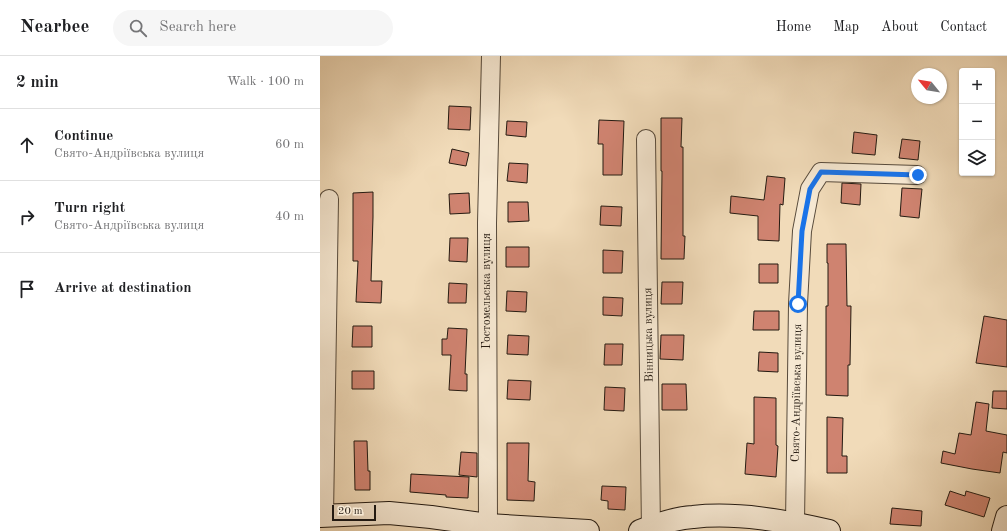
<!DOCTYPE html>
<meta charset="utf-8">
<style>
:root{--surface:#fff;--page:#f6f6f6;--text:#202124;--muted:#757577;--line:#e0e0e0}
body{margin:0;font-family:"Old Standard TT",serif;background:var(--page);color:var(--text)}
.controls{position:absolute;right:12px;top:12px;display:grid;overflow:hidden;border-radius:4px;box-shadow:0 1px 3px #0004}
.controls button{width:36px;height:36px;display:grid;place-items:center;padding:0;border:0;border-bottom:1px solid var(--line);background:var(--surface);color:var(--text);font:20px sans-serif}
.compass{position:absolute;left:591px;top:12px;width:36px;height:36px;border-radius:50%;background:var(--surface);box-shadow:0 1px 3px #0004;rotate:300deg}
.scale{position:absolute;left:12px;bottom:10px;width:44px;box-sizing:border-box;padding-left:4px;border:2px solid #241a11;border-top:0;font-size:11px;line-height:14px;white-space:nowrap;color:#241a11;-webkit-text-stroke:3px #f6e8d2;paint-order:stroke}
.stop{position:absolute;width:12px;height:12px;margin:-9px;border:3px solid #1a73e8;border-radius:50%;background:#fff}
.stop.end{background:#1a73e8;border-color:#fff;box-shadow:0 1px 4px #0008}
.list{margin:0;padding:0;list-style:none}
h2{display:flex;justify-content:space-between;align-items:center;height:52px;margin:0;padding:0 16px;font-size:17px}
h2 small{font-size:13px;font-weight:400;color:var(--muted)}
.list li{display:grid;grid-template-columns:26px 1fr auto;gap:12px;align-items:center;box-sizing:border-box;height:72px;padding:0 16px;border-top:1px solid var(--line)}
.list b{display:block;font-size:15px;white-space:nowrap}
.list p{margin:0;font-size:13px;white-space:nowrap;color:var(--muted)}
.list em{font-size:13px;font-style:normal;color:var(--muted)}
.icon{flex:none;width:22px;height:22px;fill:none;stroke:currentColor;stroke-width:2;stroke-linecap:round;stroke-linejoin:round}
.map{position:relative;flex:none;width:687px;height:475px;overflow:hidden}
header{display:flex;align-items:center;gap:24px;box-sizing:border-box;height:56px;padding:0 20px;background:var(--surface);border-bottom:1px solid var(--line)}
header strong{font-size:19px}
nav{display:flex;gap:22px;margin-inline-start:auto;font-size:14px}
.search{width:280px;height:36px;background:var(--page);display:flex;align-items:center;gap:10px;box-sizing:border-box;padding:0 14px;border-radius:22px;color:var(--muted);font-size:15px}
main{display:flex}
aside{flex:1;background:var(--surface)}
.map>svg:first-child{display:block}
.building{fill:#cf8370;stroke:#241a11}
.lines{fill:none;stroke-linecap:round;stroke-linejoin:round}
.street-casing{stroke:#574a3b;stroke-width:20}
.secondary-casing{stroke:#241a11;stroke-width:24}
.street{stroke:#f6e8d2;stroke-width:18}
.secondary{stroke:#f6e8d2;stroke-width:22}
.route{stroke:#1a73e8;stroke-width:5}
.labels{text-anchor:middle;dominant-baseline:central;stroke-width:4;stroke-linejoin:round;paint-order:stroke}
.street-label{font-size:12px;fill:#241a11;stroke:#f6e8d2}
</style>
<header>
<strong>Nearbee</strong>
<div class="search"><svg class="icon" aria-label="search" viewBox="0 0 24 24"><circle cx="10" cy="10" r="6"/><path d="M15 15l6 6"/></svg>Search here</div>
<nav><a>Home</a><a>Map</a><a>About</a><a>Contact</a></nav>
</header>
<main>
<aside>
<h2>2 min<small>Walk · 100 m</small></h2>
<ul class="list">
<li><svg class="icon" aria-label="ahead" viewBox="0 0 24 24"><path d="M12 20V5M6 11l6-6 6 6"/></svg><div><b>Continue</b><p>Свято-Андріївська вулиця</p></div><em>60 m</em></li>
<li><svg class="icon" aria-label="right" viewBox="0 0 24 24"><path d="M7 20v-9h11M14 6l5 5-5 5"/></svg><div><b>Turn right</b><p>Свято-Андріївська вулиця</p></div><em>40 m</em></li>
<li><svg class="icon" aria-label="arrive" viewBox="0 0 24 24"><path d="M6 21V4h12l-3 4 3 4H6"/></svg><div><b>Arrive at destination</b></div></li>
</ul>
</aside>
<div class="map">
<svg width="687" height="475" viewBox="0 0 687 475">
<rect width="100%" height="100%" fill="#f1dbb9"/>
<filter id="stains"><feTurbulence type="fractalNoise" baseFrequency=".005" numOctaves="4"/><feColorMatrix values="0 0 0 0 .2 0 0 0 0 .09 0 0 0 0 .02 0 0 0 .5 -.17"/></filter>
<radialGradient id="worn" r=".72"><stop offset=".6" stop-color="#630" stop-opacity="0"/><stop offset="1" stop-color="#630" stop-opacity=".3"/></radialGradient>
<path class="building" d="M129 50 151 51 150 74 128 73Z
M341 62H362L361 91H363V180H365L364 203H341L342 115H341Z
M279 64 304 65 302 119H283V88H278Z
M187 65 207 66 206 81 186 79Z
M534 76 557 79 555 99 532 97Z
M582 83 600 85 598 104 579 102Z
M132 93 149 97 146 110 129 107Z
M189 107 208 108 207 127 187 125Z
M447 120 465 122 463 149 460 148 459 185 438 184V160L410 157 411 140 444 144Z
M522 127 541 128 540 149 521 147Z
M582 132 602 133 599 162 580 160Z
M53 136V161L51 225H62L61 247 36 246 38 205H33V137Z
M149 137 150 157 130 158 129 138Z
M188 146H208L209 165 188 166Z
M281 150 302 151 301 170 280 169Z
M130 182H148L147 206 129 205Z
M507 188H526L527 250H531L530 309H528V340L506 339V250H508V207H507Z
M186 191H209V211H186Z
M283 194 303 195 302 217H283Z
M439 208H458V227H439Z
M342 226H363L362 248H341Z
M129 227 147 228 146 247H128Z
M187 235 207 236 206 256 186 255Z
M283 241 303 242 302 260 283 259Z
M434 255H459V274H433Z
M664 260 687 264V311L656 307Z
M33 270H52V291H32Z
M128 272 147 273 145 318H147V335L129 334 131 299H122V283H127Z
M188 279 209 280 208 299 187 298Z
M341 279H364L363 304 340 303Z
M285 288H303L302 309H284Z
M439 296 458 297V316L438 315Z
M32 315H54V333H32Z
M188 324 211 325 210 344 187 343Z
M342 328H366L367 354H342Z
M285 331 305 332 304 355 284 354Z
M673 335H687V353L672 352Z
M434 341 456 342V389L458 390 456 421 425 418 427 387 434 388Z
M656 346 669 348 666 375 687 379V397L683 396 680 417 652 413 621 407 623 395 635 398 639 377 651 379Z
M507 361 523 362 522 400H527V417H507Z
M34 385H47L48 415H50V434H35Z
M187 387H209L208 425 215 426 214 445 187 444Z
M141 396 157 397V421L139 419Z
M91 418 149 421 148 442 126 441V439L90 436Z
M282 430 306 431 305 454 288 453V445L281 444Z
M630 435 645 440 646 435 670 442 664 461 625 449Z
M572 452 602 455 601 470 570 468Z"/>
<g class="lines">
<defs>
<path id="street" d="M326 83 331 475
M4 460 9 143
M475 467 478 248 482 175 490 133 501 116 597 119
M168 469 167 167 171 0"/>
<path id="secondary" d="M0 460 69 457 111 461 168 469 268 475
M320 475C335 469 356 462 373 461 417 456 466 465 509 475
M683 475 687 461"/>
</defs>
<use href="#street" class="street-casing"/>
<use href="#secondary" class="secondary-casing"/>
<use href="#street" class="street"/>
<use href="#secondary" class="secondary"/>
</g>
<g class="lines">
<path class="route" d="M478 248 482 175 490 133 501 116 598 119"/>
</g>
<g class="labels">
<g class="street-label">
<text transform="translate(167 235) rotate(-90)">Гостомельська вулиця</text>
<text transform="translate(329 279) rotate(-91)">Вінницька вулиця</text>
<text transform="translate(477 337) rotate(-89)">Свято-Андріївська вулиця</text>
</g>
</g>
<rect width="100%" height="100%" filter="url(#stains)"/>
<rect width="100%" height="100%" fill="url(#worn)"/>
</svg>
<div class="controls">
<button>+</button>
<button>−</button>
<button><svg class="icon" aria-label="layers" viewBox="0 0 24 24"><path d="M12 4l9 5-9 5-9-5zM3 14l9 5 9-5"/></svg></button>
</div>
<svg class="compass" viewBox="-18 -18 36 36"><path d="M0-13l5 13h-10z" fill="#e53935"/><path d="M0 13l5-13h-10z" fill="#757577"/></svg>
<div class="scale">20 m</div>
<div class="stop" style="left:478px;top:248px"></div>
<div class="stop end" style="left:598px;top:119px"></div>
</div>
</main>
